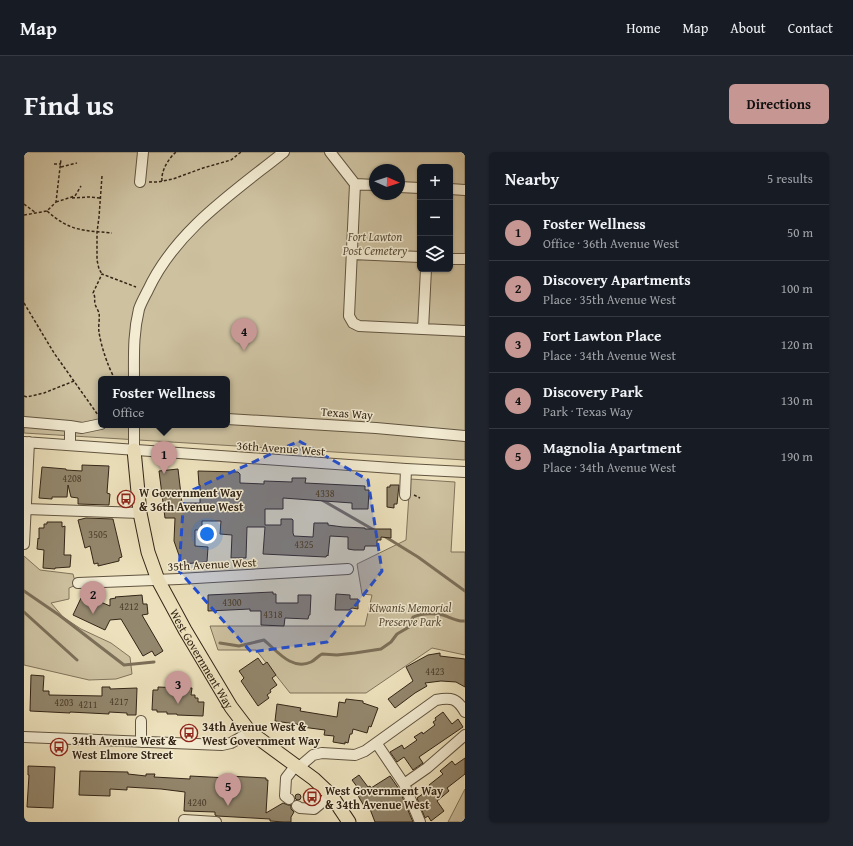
<!DOCTYPE html>
<meta charset="utf-8">
<style>
:root{--surface:#171b24;--page:#20242c;--text:#f1f3f6;--muted:#9ea1a6;--line:#363941;--accent:#c59692}
body{margin:0;font-family:"Gentium Book Plus",serif;background:var(--page);color:var(--text)}
.controls{position:absolute;right:12px;top:12px;display:grid;overflow:hidden;border-radius:6px;box-shadow:0 1px 3px #0004}
.controls button{width:36px;height:36px;display:grid;place-items:center;padding:0;border:0;border-bottom:1px solid var(--line);background:var(--surface);color:var(--text);font:20px sans-serif}
.compass{position:absolute;left:345px;top:12px;width:36px;height:36px;border-radius:50%;background:var(--surface);box-shadow:0 1px 3px #0004;rotate:93deg}
.you{position:absolute;left:183px;top:382px;width:14px;height:14px;margin:-10px;border:3px solid #fff;border-radius:50%;background:#1a73e8;box-shadow:0 0 0 6px #1a73e833}
.badge{display:grid;place-items:center;width:26px;height:26px;border-radius:50%;background:var(--accent);color:#111;font-size:13px;font-weight:700}
.pin{position:absolute;translate:-50% -33px;filter:drop-shadow(0 1px 2px #0008)}
.pin::after{content:'';position:absolute;top:21px;width:14px;height:12px;background:inherit;clip-path:polygon(0 0,100% 0,50% 100%)}
.popup{position:absolute;left:74px;top:224px;width:132px;height:52px;box-sizing:border-box;display:grid;place-content:center;border-radius:6px;background:var(--surface);filter:drop-shadow(0 1px 3px #0005);font-size:13px;white-space:nowrap;color:var(--muted)}
.popup b{font-size:15px;color:var(--text)}
.popup::after{content:'';position:absolute;left:50%;top:100%;margin-left:-8px;border:8px solid transparent;border-top-color:var(--surface)}
.list{margin:0;padding:0;list-style:none}
h2{display:flex;justify-content:space-between;align-items:center;height:52px;margin:0;padding:0 16px;font-size:17px}
h2 small{font-size:13px;font-weight:400;color:var(--muted)}
.list li{display:grid;grid-template-columns:26px 1fr auto;gap:12px;align-items:center;box-sizing:border-box;height:56px;padding:0 16px;border-top:1px solid var(--line)}
.list b{display:block;font-size:15px;white-space:nowrap}
.list p{margin:0;font-size:13px;white-space:nowrap;color:var(--muted)}
.list em{font-size:13px;font-style:normal;color:var(--muted)}
.icon{flex:none;width:22px;height:22px;fill:none;stroke:currentColor;stroke-width:2;stroke-linecap:round;stroke-linejoin:round}
.map{position:relative;flex:none;width:441px;height:670px;overflow:hidden;border-radius:6px}
header{display:flex;align-items:center;gap:24px;box-sizing:border-box;height:56px;padding:0 20px;background:var(--surface);border-bottom:1px solid var(--line)}
header strong{font-size:19px}
nav{display:flex;gap:22px;margin-inline-start:auto;font-size:14px}
.intro{display:flex;align-items:center;justify-content:space-between;box-sizing:border-box;height:96px;padding:0 24px}
h1{margin:0;font-size:28px}
.button{padding:10px 18px;border-radius:6px;background:var(--accent);color:#111;font-size:14px;font-weight:700}
main{display:flex;gap:24px;padding:0 24px}
aside{flex:1;background:var(--surface);border-radius:6px;box-shadow:0 1px 3px #0004}
.map>svg:first-child{display:block}
.green{fill:#cdc1a0;stroke:#80735c;fill-rule:evenodd}
.lines{fill:none;stroke-linecap:round;stroke-linejoin:round}
.stream{stroke:#7c6f58;stroke-width:3}
.building{fill:#93876d;stroke:#332517}
.minor-casing{stroke:#615440;stroke-width:12}
.major-casing{stroke:#332517;stroke-width:15}
.path{stroke:#332517;stroke-width:1.5;stroke-dasharray:3 2;stroke-linecap:butt}
.minor{stroke:#f3ecd3;stroke-width:10}
.major{stroke:#ece1bc;stroke-width:13}
.marked{fill:#1d4ed8;fill-opacity:0.2;stroke:#1d4ed8;stroke-width:3;stroke-dasharray:8 5;stroke-linejoin:round}
.labels{text-anchor:middle;dominant-baseline:central;stroke-width:3;stroke-linejoin:round;paint-order:stroke}
.number-label{font-size:10px;fill:#4b3e2c}
.park-label{font-size:12px;font-style:italic;fill:#5a4c39;stroke:#f3ecd3}
.street-label{font-size:12px;fill:#332517;stroke:#f3ecd3}
.poi-label{font-size:12px;font-weight:bold;fill:#332517;stroke:#f3ecd3;text-anchor:start}
</style>
<header>
<strong>Map</strong>
<nav><a>Home</a><a>Map</a><a>About</a><a>Contact</a></nav>
</header>
<div class="intro"><h1>Find us</h1><a class="button">Directions</a></div>
<main>
<div class="map">
<svg width="441" height="670" viewBox="0 0 441 670">
<rect width="100%" height="100%" fill="#ece1bc"/>
<filter id="stains"><feTurbulence type="fractalNoise" baseFrequency=".005" numOctaves="4"/><feColorMatrix values="0 0 0 0 .2 0 0 0 0 .09 0 0 0 0 .02 0 0 0 .5 -.17"/></filter>
<radialGradient id="worn" r=".72"><stop offset=".6" stop-color="#630" stop-opacity="0"/><stop offset="1" stop-color="#630" stop-opacity=".3"/></radialGradient>
<path class="green" d="M0 0H441V308L0 281ZM396 15H426V117H396ZM351 18H375V42H351ZM77 227H203V273H77Z
M386 327 431 330 427 400H441V503L408 496 342 541H266L232 498H194L186 474H341L348 443 338 442 333 412 382 388Z
M0 404 16 418 49 422 52 433 45 436V447L27 451 39 465 57 477 87 491 106 505 108 522 92 527 65 528 0 513Z
M441 637V670H424Z"/>
<g class="lines">
<path class="stream" d="M298 348 350 378
M360 384 394 405 441 439
M0 439 35 463 100 513 130 510
M0 460 53 508
M196 491 215 494 240 488C253 499 268 519 287 510 291 508 294 504 298 502L313 503 331 501 357 497 367 490 373 482 385 475 389 465C398 461 409 461 419 463 426 465 433 470 441 469"/>
</g>
<path class="building" d="M58 313 85 314 83 341 86 342 85 353 54 352V346L47 345 44 333 43 345H28V347L15 346 18 315 42 317V318L58 319Z
M154 317 158 351H176V333H175L174 319 214 320 216 322V331L240 332V329L268 330V326H282L281 331 341 334V338H345L344 357H328V351L259 346V357H241V373H257V367H268L269 368V381L270 384 289 385 290 371H304V373L319 375 341 376V377H367V386L357 385V388H353V394H341L340 398H330L324 397V385L306 384 304 404 303 403 302 405 239 402 241 375H223L222 406H207L208 383 196 382 197 369H178V378H171V394L184 395 183 410 158 412 150 389 151 366H141L135 319Z
M366 333H375L373 352H370V356L363 355V335H366Z
M62 366 89 367 98 405 95 406V409L74 414V411L70 412 66 394 61 396 54 368Z
M23 370H38V375L41 374 40 403H47L46 415 31 416V417L19 416 20 398 13 397 14 386 15 387V376H20V372H23Z
M249 440V442H252V451H274V443H287L286 463H285L284 467 261 466 260 474 237 473V459H226V457L184 459V443Z
M312 442 326 443V447H334V457L328 456 325 458H311Z
M118 443 119 452H123L124 462 118 463 139 499 131 504 128 499 119 504 97 467 86 468 81 478 49 463 57 446 65 450 67 446 86 454V447L92 446 91 445Z
M416 501V504L441 507V535L432 530 417 529 401 531 403 534 391 541 371 556 364 547 389 529 382 515 404 503Z
M234 506 239 513 243 510 252 523 248 526 253 533 246 538 247 540 243 543 245 546 234 554 217 529 220 526 215 519Z
M7 523 20 524 19 539H25V543L78 544V535H86V537L113 536 112 563H103V561L85 560V562L46 560V561L6 559Z
M157 532 165 533V536H168L167 543H171V546H174V550H180L179 564 153 563V562H143V560H133V558H128L129 538H134V535L157 536Z
M322 547 339 549V551L354 556 347 575 345 574 343 581 329 577 328 582H326L324 591 321 590V592L309 590 310 584 300 583 301 578 278 575V573L251 569 253 552 277 556 276 559 313 565 315 550 321 551Z
M419 560 428 572 434 567 439 575 395 605 399 611 389 618 380 605 373 610 366 600 378 593 380 597 393 588 390 585 398 580 399 582 411 573 409 570 412 568 411 566Z
M441 606V622L423 636 425 639 413 649 420 659 407 669 404 664 401 666 393 646 407 636 405 633 419 622 416 619 428 609 431 613Z
M4 614 31 615 29 656 3 655 5 623H4Z
M56 619 104 620V622L122 624V622H131L130 625 166 627V624L204 626V624L242 626V628H244L242 661 259 651 264 653H267V657L270 660 267 665V670H260L246 669V667L193 664 191 663V660L160 659 161 640 137 637 103 635V638L86 637V644L55 643Z
M335 623 344 635 346 634 347 636 366 624 375 637 389 670H351L344 652 340 654 333 642 337 640 328 628Z
M271 645a3 3 0 1 1 6 0a3 3 0 1 1-6 0Z"/>
<g class="lines">
<defs>
<path id="minor" d="M306 0 331 32 325 164 329 171 335 174 441 179
M116 30 119 0
M331 32 351 33
M375 35 396 36
M426 37 441 38
M328 102 396 105
M426 107H441
M399 177 402 117
M110 227C110 202 109 182 115 157 117 151 121 144 124 138 152 78 210 40 260 0
M203 267 352 276 441 284
M0 270 46 274V293
M46 274 58 276 77 272
M0 290 382 317 441 320
M110 298V273
M381 343 382 317
M2 357 116 361
M0 392 5 290
M54 431 155 427 324 417
M0 585 198 593 207 591 226 580
M117 590V569
M353 592 380 632 396 670
M275 615 289 603 298 601 331 603 341 599 412 548C427 545 433 546 441 560
M380 632 403 616 441 583
M265 647 261 644 262 626 272 613
M273 654 276 656 290 657 307 643
M160 668 192 670"/>
<g id="major">
<path id="s1" d="M110 298 116 361 124 400 134 428 161 478 207 555 226 580 290 627 307 643 325 670"/>
</g>
</defs>
<use href="#minor" class="minor-casing"/>
<use href="#major" class="major-casing"/>
<path class="path" d="M30 12H37
M37 15 53 11
M78 24 75 65 73 80V108L75 117 78 122
M138 29C137 19 144 7 152 0
M125 30H134L149 27 179 16 207 8 217 0
M48 46 65 45 76 46
M32 50 51 44 57 34
M0 52 12 61
M23 59C47 80 58 78 88 81
M0 63 23 59 32 50 37 7
M0 151 30 201 74 263
M91 227C84 215 77 194 75 180 74 174 76 167 75 161 74 158 72 155 71 152 70 148 72 145 69 141L78 122 112 135
M0 244 3 245 20 241 50 229
M390 343 396 346"/>
<use href="#minor" class="minor"/>
<use href="#major" class="major"/>
</g>
<path class="marked" d="M275 289 344 328 358 419 303 490 227 500 155 419 160 342Z"/>
<defs>
<symbol id="bus-ring" viewBox="-11 -11 22 22"><circle r="9.5" fill="#f3ecd3" stroke="#8f2418" stroke-width="1.5"/><path d="M-5-6H5V4H4V6H2V4H-2V6H-4V4H-5ZM-3.5-4V0h7V-4ZM-3.5 1.2v1.5H-2V1.2ZM2 1.2v1.5H3.5V1.2Z" fill="#8f2418"/></symbol>
</defs>
<g fill-rule="evenodd">
<use href="#bus-ring" x="92" y="337" width="20" height="20"/>
<use href="#bus-ring" x="155" y="571" width="20" height="20"/>
<use href="#bus-ring" x="25" y="585" width="20" height="20"/>
<use href="#bus-ring" x="278" y="635" width="20" height="20"/>
</g>
<g class="labels">
<g class="number-label">
<text x="48" y="326">4208</text>
<text x="301" y="341">4338</text>
<text x="74" y="382">3505</text>
<text x="280" y="392">4325</text>
<text x="208" y="450">4300</text>
<text x="105" y="454">4212</text>
<text x="249" y="462">4318</text>
<text x="411" y="519">4423</text>
<text x="95" y="549">4217</text>
<text x="40" y="550">4203</text>
<text x="64" y="552">4211</text>
<text x="173" y="650">4240</text>
</g>
<g class="park-label">
<text x="351" y="84">Fort Lawton<tspan x="351" dy="14">Post Cemetery</tspan></text>
<text x="386" y="455">Kiwanis Memorial<tspan x="386" dy="14">Preserve Park</tspan></text>
</g>
<g class="street-label">
<text transform="translate(323 261) rotate(4)">Texas Way</text>
<text transform="translate(257 296) rotate(4)">36th Avenue West</text>
<text transform="translate(188 412) rotate(-3)">35th Avenue West</text>
<text stroke="none"><textPath href="#s1" startOffset="223">West Government Way</textPath></text>
</g>
<g class="poi-label">
<text x="115" y="340">W Government Way<tspan x="115" dy="14">&amp; 36th Avenue West</tspan></text>
<text x="178" y="574">34th Avenue West &amp;<tspan x="178" dy="14">West Government Way</tspan></text>
<text x="48" y="588">34th Avenue West &amp;<tspan x="48" dy="14">West Elmore Street</tspan></text>
<text x="301" y="638">West Government Way<tspan x="301" dy="14">&amp; 34th Avenue West</tspan></text>
</g>
</g>
<rect width="100%" height="100%" filter="url(#stains)"/>
<rect width="100%" height="100%" fill="url(#worn)"/>
</svg>
<div class="controls">
<button>+</button>
<button>−</button>
<button><svg class="icon" aria-label="layers" viewBox="0 0 24 24"><path d="M12 4l9 5-9 5-9-5zM3 14l9 5 9-5"/></svg></button>
</div>
<svg class="compass" viewBox="-18 -18 36 36"><path d="M0-13l5 13h-10z" fill="#e53935"/><path d="M0 13l5-13h-10z" fill="#9ea1a6"/></svg>
<div class="you"></div>
<div class="pin badge" style="left:140px;top:322px">1</div>
<div class="popup"><b>Foster Wellness</b>Office</div>
<div class="pin badge" style="left:69px;top:462px">2</div>
<div class="pin badge" style="left:154px;top:552px">3</div>
<div class="pin badge" style="left:220px;top:199px">4</div>
<div class="pin badge" style="left:204px;top:654px">5</div>
</div>
<aside>
<h2>Nearby<small>5 results</small></h2>
<ul class="list">
<li><span class="badge">1</span><div><b>Foster Wellness</b><p>Office · 36th Avenue West</p></div><em>50 m</em></li>
<li><span class="badge">2</span><div><b>Discovery Apartments</b><p>Place · 35th Avenue West</p></div><em>100 m</em></li>
<li><span class="badge">3</span><div><b>Fort Lawton Place</b><p>Place · 34th Avenue West</p></div><em>120 m</em></li>
<li><span class="badge">4</span><div><b>Discovery Park</b><p>Park · Texas Way</p></div><em>130 m</em></li>
<li><span class="badge">5</span><div><b>Magnolia Apartment</b><p>Place · 34th Avenue West</p></div><em>190 m</em></li>
</ul>
</aside>
</main>
